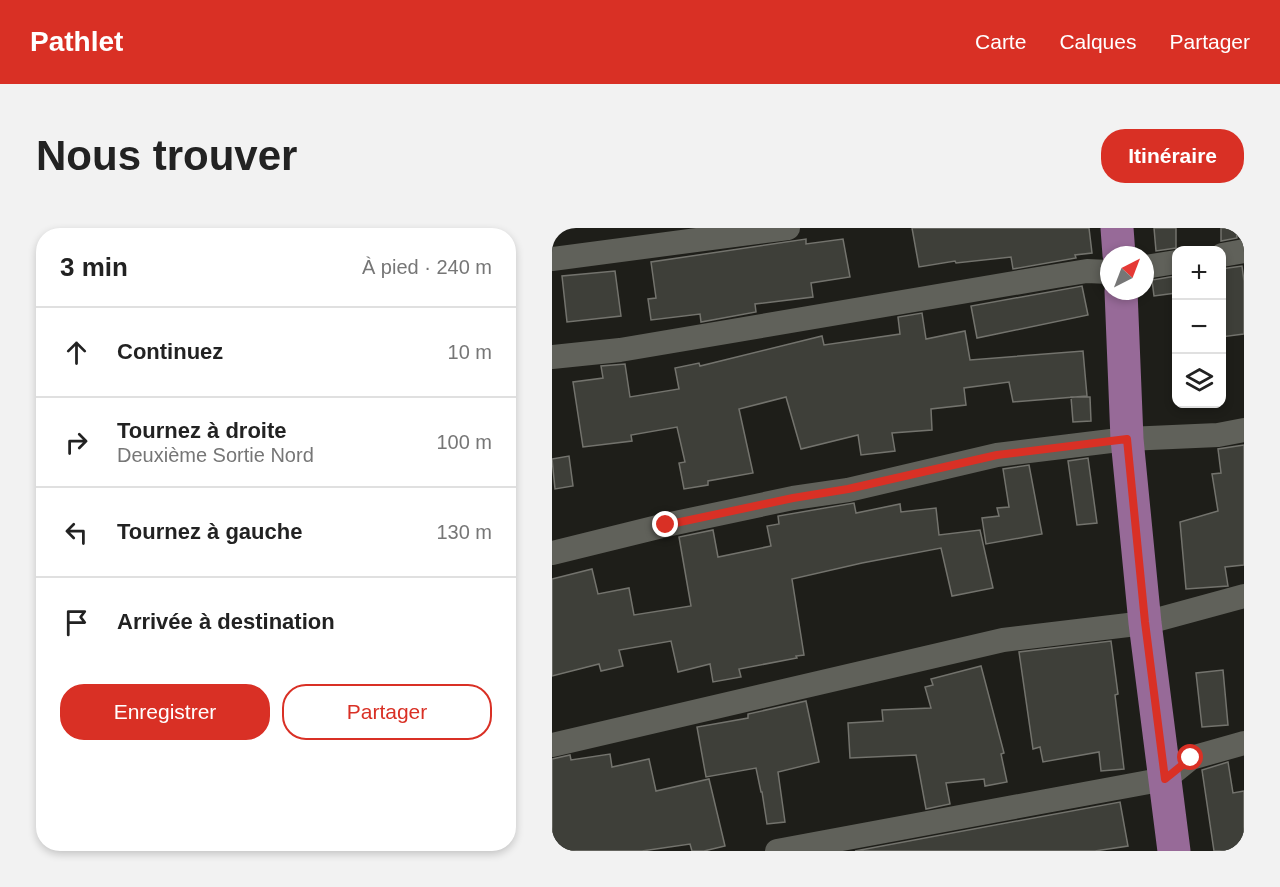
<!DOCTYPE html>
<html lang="fr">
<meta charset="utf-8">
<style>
:root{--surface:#fff;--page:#f2f2f2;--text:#222;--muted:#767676;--line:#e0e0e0;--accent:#d93025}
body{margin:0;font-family:Helvetica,sans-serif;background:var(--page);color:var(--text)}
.controls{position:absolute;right:18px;top:18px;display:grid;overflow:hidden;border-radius:12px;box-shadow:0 3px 9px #0003}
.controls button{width:54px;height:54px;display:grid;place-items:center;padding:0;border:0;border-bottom:2px solid var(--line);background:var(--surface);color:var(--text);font:30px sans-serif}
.compass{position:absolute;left:548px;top:18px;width:54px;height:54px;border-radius:50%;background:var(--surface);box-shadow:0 3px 9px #0003;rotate:42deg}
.stop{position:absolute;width:18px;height:18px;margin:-14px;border:4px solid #d93025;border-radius:50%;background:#fff}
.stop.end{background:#d93025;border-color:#fff;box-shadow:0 2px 6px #0008}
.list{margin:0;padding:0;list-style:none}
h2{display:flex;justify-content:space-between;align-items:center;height:78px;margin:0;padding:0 24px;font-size:26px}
h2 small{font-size:20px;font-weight:400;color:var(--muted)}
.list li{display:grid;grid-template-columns:39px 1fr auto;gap:18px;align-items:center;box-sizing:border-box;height:90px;padding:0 24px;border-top:2px solid var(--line)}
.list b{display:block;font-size:22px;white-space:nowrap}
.list p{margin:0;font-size:20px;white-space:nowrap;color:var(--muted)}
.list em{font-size:20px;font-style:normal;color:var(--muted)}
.actions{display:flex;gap:12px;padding:18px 24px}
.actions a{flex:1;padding:14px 0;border:2px solid var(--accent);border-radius:24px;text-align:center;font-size:21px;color:var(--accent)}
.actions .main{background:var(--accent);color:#fff}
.icon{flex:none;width:33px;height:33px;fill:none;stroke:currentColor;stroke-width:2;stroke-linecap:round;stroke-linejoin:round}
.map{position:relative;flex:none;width:692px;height:623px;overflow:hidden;border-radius:24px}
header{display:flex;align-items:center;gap:36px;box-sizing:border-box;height:84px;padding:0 30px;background:var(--accent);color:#fff}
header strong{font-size:28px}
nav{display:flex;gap:33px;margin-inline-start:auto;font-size:21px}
.intro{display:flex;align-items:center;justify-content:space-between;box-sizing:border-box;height:144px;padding:0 36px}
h1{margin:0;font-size:42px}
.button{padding:15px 27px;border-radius:24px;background:var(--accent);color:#fff;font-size:21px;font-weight:700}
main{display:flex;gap:36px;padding:0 36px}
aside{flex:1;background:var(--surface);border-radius:24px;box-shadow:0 3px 9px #0003}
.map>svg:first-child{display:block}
.building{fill:#3e3f39;stroke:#73736d;stroke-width:1.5}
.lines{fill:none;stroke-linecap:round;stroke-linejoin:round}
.minor{stroke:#60615a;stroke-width:24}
.primary{stroke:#976a98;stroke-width:33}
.route{stroke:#d93025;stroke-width:8}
</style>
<header>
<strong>Pathlet</strong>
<nav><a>Carte</a><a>Calques</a><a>Partager</a></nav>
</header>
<div class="intro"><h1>Nous trouver</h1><a class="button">Itinéraire</a></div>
<main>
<aside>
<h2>3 min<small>À pied · 240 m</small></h2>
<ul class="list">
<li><svg class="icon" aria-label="ahead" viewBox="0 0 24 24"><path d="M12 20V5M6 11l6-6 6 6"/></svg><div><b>Continuez</b></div><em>10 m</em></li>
<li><svg class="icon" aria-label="right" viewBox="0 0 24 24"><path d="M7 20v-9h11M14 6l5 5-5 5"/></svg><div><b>Tournez à droite</b><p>Deuxième Sortie Nord</p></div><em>100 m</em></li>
<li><svg class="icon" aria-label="left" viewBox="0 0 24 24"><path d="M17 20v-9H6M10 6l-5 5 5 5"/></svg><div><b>Tournez à gauche</b></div><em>130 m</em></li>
<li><svg class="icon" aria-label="arrive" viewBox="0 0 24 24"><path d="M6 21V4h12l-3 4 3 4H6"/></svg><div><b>Arrivée à destination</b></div></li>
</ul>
<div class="actions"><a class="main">Enregistrer</a><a>Partager</a></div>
</aside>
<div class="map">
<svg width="692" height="623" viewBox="0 0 692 623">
<rect width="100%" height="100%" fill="#1e1e19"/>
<path class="building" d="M360 0H537L540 25 523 27 524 30 461 41 459 29 404 35 403 33 367 39Z
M602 0H624V20L604 23Z
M669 0H684L685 10 669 13Z
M254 11V16L291 11 298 49 259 55 261 69 203 76 204 84 149 94 148 86 99 92 96 71 104 70 99 34Z
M690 38 692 53V106L669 109V41Z
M63 43 69 88 15 94 10 48Z
M624 48V65L602 68 600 52Z
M530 58 536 87 425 110 419 78Z
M370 85 374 111 413 103 418 132 531 123 535 168 461 174 457 154 412 160 414 177 379 181 380 202 340 205 343 223 309 227 306 207 249 221 234 169 187 181 201 245 156 253V257L132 261 127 235 133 234 125 199 79 207 80 213 31 219 21 154 51 150 49 138 73 136 78 169 127 161 123 140 147 135 148 138 270 108 272 117 348 106 346 89Z
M519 169H538L539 193 521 194Z
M692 217V337L673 339 676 358 634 361 628 294 666 283 660 246 669 245 666 221Z
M17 228 21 258 3 261 0 231Z
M536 230 545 295 525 297 516 233Z
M477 237 490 306 434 316 430 290 447 288 445 280 457 279 451 241Z
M302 275 304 285 348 276 349 284 384 280 387 307 428 302 441 360 400 368 389 320 310 335 240 351 252 427 244 428 245 430 187 441 189 449 161 454 158 436 126 444 119 413 67 422 71 438 49 443 47 436 0 448V351L40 341 46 366 77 360 82 387 139 378 127 309 161 302 166 329 219 318 215 298 227 296 226 288Z
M559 413 566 466 563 467 572 541 549 543 547 524 491 534 488 519 481 521 467 424Z
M429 438 452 525 449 526 455 554 433 558 432 551 394 555 398 576 374 581 364 527 298 530 296 495 331 493 330 482 379 480 373 459 381 457 379 451Z
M671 442 676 497 650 499 644 445Z
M254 473 267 534 226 544 233 594 215 596 210 564H209L204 540 154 549 145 499 196 490V486Z
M58 526 60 539 97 531 104 563 157 551 173 618 152 623H140L138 616 90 623H0V531L18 527 19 532Z
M676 534 681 565 692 563V623H662L650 542Z
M568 574 576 618 543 623H303Z"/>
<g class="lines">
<path class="minor" d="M670 27 692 23
M0 31 236 0
M593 39 624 34
M0 129 68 122 504 48 535 43 557 44
M0 325 114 297 241 270 296 262 445 227 575 211 666 207 692 202
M0 517 451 412 593 395 692 368
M225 623 613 551 639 530 692 515"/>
<path class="primary" d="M565 0 567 27
M569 63 575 211 593 395 622 623"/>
</g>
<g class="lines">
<path class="route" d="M114 297 241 270 296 261 445 227 575 211 593 394 613 551 639 530"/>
</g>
</svg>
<div class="controls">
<button>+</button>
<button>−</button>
<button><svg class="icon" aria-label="layers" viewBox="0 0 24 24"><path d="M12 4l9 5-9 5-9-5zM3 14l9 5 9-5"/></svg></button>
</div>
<svg class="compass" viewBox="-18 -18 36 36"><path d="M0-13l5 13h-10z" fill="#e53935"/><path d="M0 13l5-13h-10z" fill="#767676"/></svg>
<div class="stop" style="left:639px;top:530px"></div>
<div class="stop end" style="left:114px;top:297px"></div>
</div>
</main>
